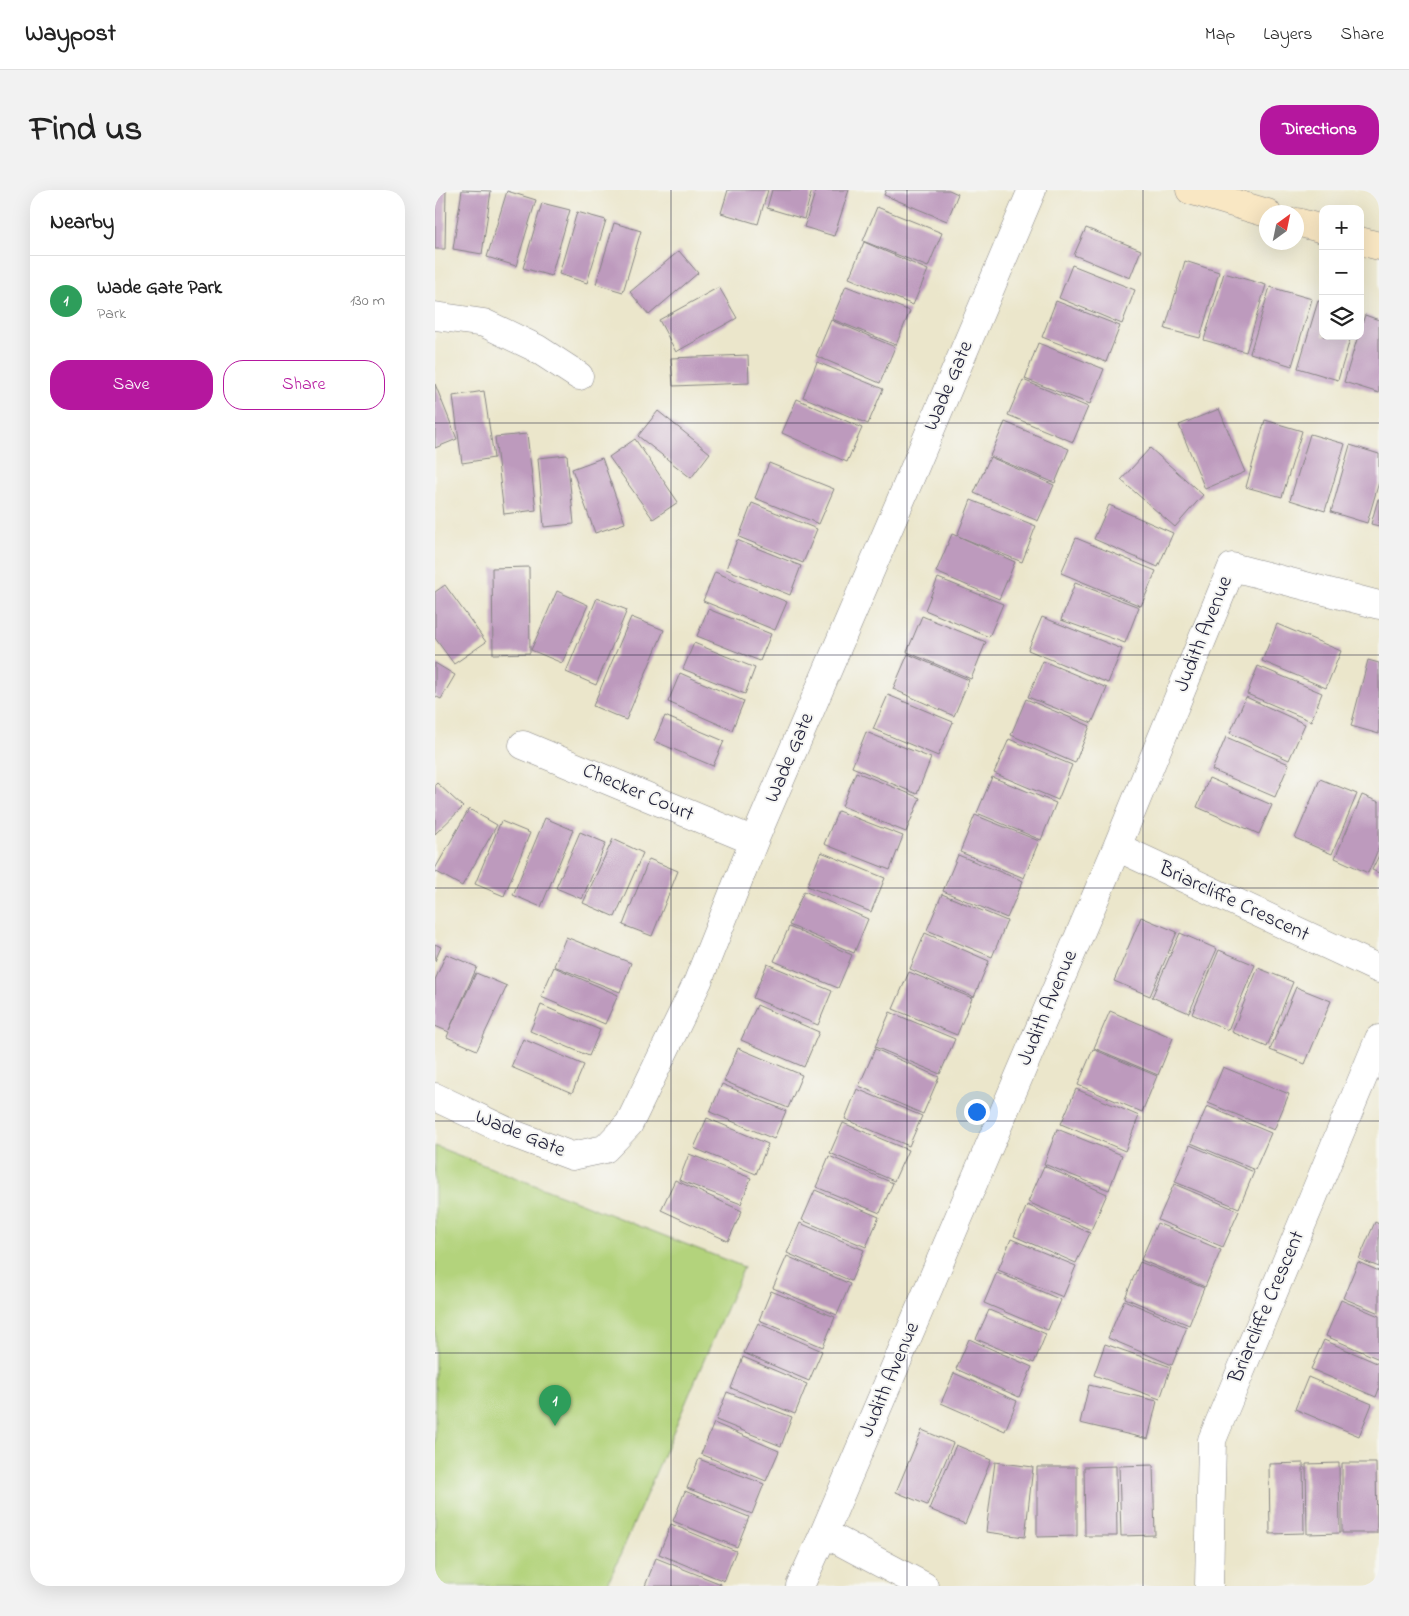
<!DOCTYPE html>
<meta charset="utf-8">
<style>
:root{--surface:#fff;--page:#f2f2f2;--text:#222;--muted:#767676;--line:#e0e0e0;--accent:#b5179e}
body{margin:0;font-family:"Indie Flower",sans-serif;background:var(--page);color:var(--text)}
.controls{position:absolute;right:15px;top:15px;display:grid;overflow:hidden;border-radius:10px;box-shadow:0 5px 20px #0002}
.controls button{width:45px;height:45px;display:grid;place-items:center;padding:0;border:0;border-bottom:1px solid var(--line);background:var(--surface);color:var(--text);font:25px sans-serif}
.compass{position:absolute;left:824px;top:15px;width:45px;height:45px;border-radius:50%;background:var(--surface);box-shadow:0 5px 20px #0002;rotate:33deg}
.you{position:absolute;left:541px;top:921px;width:18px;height:18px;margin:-12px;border:4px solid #fff;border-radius:50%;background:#1a73e8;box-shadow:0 0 0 8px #1a73e833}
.badge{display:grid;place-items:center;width:32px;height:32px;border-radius:50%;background:var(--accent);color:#fff;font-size:16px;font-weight:700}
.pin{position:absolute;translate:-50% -41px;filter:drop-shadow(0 1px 2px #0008)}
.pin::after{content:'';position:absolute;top:26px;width:18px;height:15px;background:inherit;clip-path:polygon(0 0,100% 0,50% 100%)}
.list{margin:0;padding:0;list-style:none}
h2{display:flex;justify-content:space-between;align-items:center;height:65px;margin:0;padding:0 20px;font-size:21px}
h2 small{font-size:16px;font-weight:400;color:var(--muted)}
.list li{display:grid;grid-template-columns:32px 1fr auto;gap:15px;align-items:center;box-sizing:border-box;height:90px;padding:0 20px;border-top:1px solid var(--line)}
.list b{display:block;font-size:19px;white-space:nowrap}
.list p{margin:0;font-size:16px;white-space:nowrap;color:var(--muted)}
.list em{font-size:16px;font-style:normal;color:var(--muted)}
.actions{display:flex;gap:10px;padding:15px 20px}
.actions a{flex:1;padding:11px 0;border:1px solid var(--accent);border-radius:20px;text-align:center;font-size:18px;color:var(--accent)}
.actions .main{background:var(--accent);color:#fff}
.icon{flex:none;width:28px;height:28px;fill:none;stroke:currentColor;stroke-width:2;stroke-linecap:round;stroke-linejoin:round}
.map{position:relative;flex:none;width:944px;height:1396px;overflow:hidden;border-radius:20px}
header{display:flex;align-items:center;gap:30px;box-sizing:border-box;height:70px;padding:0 25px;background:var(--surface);border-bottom:1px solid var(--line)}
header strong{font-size:24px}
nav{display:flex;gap:28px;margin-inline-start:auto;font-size:18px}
.intro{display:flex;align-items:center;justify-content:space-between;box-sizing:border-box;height:120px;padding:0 30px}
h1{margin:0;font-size:35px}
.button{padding:12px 22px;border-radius:20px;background:var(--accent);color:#fff;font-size:18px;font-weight:700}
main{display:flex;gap:30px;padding:0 30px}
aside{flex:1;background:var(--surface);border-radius:20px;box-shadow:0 5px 20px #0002}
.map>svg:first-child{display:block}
.green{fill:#b3d37b;stroke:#6a7a5b}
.building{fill:#bd9abd}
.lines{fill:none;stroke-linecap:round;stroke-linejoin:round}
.street-casing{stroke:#868483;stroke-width:29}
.secondary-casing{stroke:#868483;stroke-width:29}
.street{stroke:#fff;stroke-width:28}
.secondary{stroke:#f9e7c3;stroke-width:28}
.grid{fill:none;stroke:#22223b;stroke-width:1;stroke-opacity:0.55}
.labels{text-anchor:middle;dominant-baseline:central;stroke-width:4;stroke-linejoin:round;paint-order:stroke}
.street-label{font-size:21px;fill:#22223b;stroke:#f6f6f2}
</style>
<header>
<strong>Waypost</strong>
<nav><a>Map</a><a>Layers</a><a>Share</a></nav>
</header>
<div class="intro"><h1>Find us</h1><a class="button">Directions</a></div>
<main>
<aside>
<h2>Nearby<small></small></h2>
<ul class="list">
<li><span class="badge" style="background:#2e9e5b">1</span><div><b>Wade Gate Park</b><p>Park</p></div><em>130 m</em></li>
</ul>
<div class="actions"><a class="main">Save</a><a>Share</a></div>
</aside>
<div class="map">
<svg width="944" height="1396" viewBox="0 0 944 1396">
<rect width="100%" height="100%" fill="#f6f6f2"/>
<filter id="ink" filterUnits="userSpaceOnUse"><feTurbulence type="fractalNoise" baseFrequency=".02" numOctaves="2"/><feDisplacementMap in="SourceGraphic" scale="10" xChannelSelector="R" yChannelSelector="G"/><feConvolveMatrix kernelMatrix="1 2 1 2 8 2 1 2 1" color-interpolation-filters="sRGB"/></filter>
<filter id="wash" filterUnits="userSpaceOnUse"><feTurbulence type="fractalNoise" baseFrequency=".0096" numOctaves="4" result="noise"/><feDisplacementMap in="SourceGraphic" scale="20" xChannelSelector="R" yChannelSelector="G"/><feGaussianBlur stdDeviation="1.12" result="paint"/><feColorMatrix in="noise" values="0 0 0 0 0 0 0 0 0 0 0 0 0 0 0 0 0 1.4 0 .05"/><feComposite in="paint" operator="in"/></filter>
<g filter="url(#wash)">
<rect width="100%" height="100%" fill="#ebe6cb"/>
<path class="green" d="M0 956 309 1077 172 1396H0Z"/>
<g id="blocks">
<path class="building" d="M0 0H11L10 59H0Z
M27 0 56 1 47 64 18 59Z
M293 0H333L323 34 286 23Z
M337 0H377L369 29 332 18Z
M381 0H414L399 46 369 37Z
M451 0H514L523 4 512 31 449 5Z
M72 1 101 10 81 76 52 67Z
M107 13 135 20 116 86 88 78Z
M442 17 507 43 493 77 428 51Z
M142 22 171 30 152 93 124 84Z
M179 33 206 41 188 102 161 94Z
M651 38 706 60 695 88 639 65Z
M429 52 493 80 478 115 414 88Z
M244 61 263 83 214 125 195 102Z
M750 71 784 82 765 148 730 139Z
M637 75 700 100 687 134 624 108Z
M789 83 831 95 811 162 769 150Z
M411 96 475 121 461 155 397 129Z
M284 97 302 128 241 162 224 130Z
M835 97 877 109 857 176 815 163Z
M621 111 685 136 671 172 607 147Z
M883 111 888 112V146H916L903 190 863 178Z
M930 125 944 130V203L909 192 923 146H925V140Z
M396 130 460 157 445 193 381 166Z
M603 153 669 179 655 214 590 189Z
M313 165 314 193 238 196 236 168Z
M382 172 448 199 433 234 368 207Z
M588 190 653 217 638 252 573 225Z
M0 194 22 249 0 258Z
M49 201 59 268 27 273 18 206Z
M362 209 427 238 412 272 347 243Z
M784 219 810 282 770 299 744 235Z
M223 221 275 263 256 288 203 246Z
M830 230 867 241 847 307 811 297Z
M570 232 634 259 620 293 555 266Z
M92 244 101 320 69 324 60 247Z
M875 244 910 254 890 321 855 310Z
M200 249 243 312 218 329 174 267Z
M915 255 944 264V292L932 333 896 322Z
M715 258 768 305 740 337 686 290Z
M132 265 139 334 109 337 103 268Z
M555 267 619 295 603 331 539 303Z
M167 268 190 333 160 343 137 279Z
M334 273 399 299 384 334 320 308Z
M943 309H944V336L936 334Z
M536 310 601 336 587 372 523 346 580 372 564 409 501 382 517 344 522 346Z
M317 313 382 339 368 373 304 347Z
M674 315 738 343 723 377 659 349Z
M641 348 721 381 706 416 626 383Z
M302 350 366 376 355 405 291 379Z
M94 377 95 463 58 464 57 378Z
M280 382 352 412 340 440 268 411Z
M503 388 568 414 554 447 490 420Z
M640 393 704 417 690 453 626 430Z
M10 395 51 452 19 474 0 448V402Z
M122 401 153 415 127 473 96 460Z
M162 408 192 420 161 495 131 482Z
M273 419 336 444 325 471 262 446Z
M487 426 551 452 536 489 472 462Z
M196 427 229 440 191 530 158 516Z
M607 427 687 459 673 493 593 460Z
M842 434 906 461 891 498 827 471Z
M259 453 320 478 310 504 248 479Z
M473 464 534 490 519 526 458 499Z
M933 470 944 473V544L916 536Z
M608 471 672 498 657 533 593 507Z
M0 473 20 485 6 509 0 506Z
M823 476 887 503 876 531 812 504Z
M245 483 309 511 297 540 233 512Z
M453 505 518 532 503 566 438 539Z
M811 507 870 534 854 570 795 543Z
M591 509 655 536 640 573 576 545Z
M230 526 289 551 278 576 219 551Z
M431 542 496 568 482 604 417 577Z
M791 547 854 574 840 607 777 580Z
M574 549 637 575 623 610 559 583Z
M421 582 485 608 471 642 407 616Z
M557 587 621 613 606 650 542 623Z
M774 588 837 615 824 644 762 617Z
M885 589 922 604 897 664 860 648Z
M2 593 28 617 0 644V595Z
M927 605 944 612V657L933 683 900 668Z
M34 619 62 635 27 696 0 681V679Z
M403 621 468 646 455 680 389 654Z
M540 625 604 651 589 688 525 662Z
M110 628 138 640 106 717 78 705Z
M66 631 95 643 69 706 40 694Z
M145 642 171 653 147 709 121 698Z
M178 649 208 663 180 727 148 713Z
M386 662 450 688 436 722 372 696Z
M523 665 588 691 572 728 508 701Z
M944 665V683L937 680Z
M214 669 243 681 217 746 188 735Z
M369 701 433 729 419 763 354 735Z
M507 704 572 731 557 767 492 740Z
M706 727 742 742 715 806 679 791Z
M354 737 417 765 403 798 339 771Z
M490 743 554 771 539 807 475 779Z
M745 743 782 759 754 823 717 807Z
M131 747 196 773 185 802 119 776Z
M0 754 6 757 0 771Z
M784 760 820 775 793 840 757 824Z
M11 764 42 777 14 840 41 783 72 796 42 860 12 847 14 842 0 836V790Z
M332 774 397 801 383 835 318 808Z
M119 777 183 805 170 834 106 807Z
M823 778 858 792 832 857 797 842Z
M474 782 537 808 522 845 458 819Z
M861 797 896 811 870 874 835 860Z
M106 815 165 840 154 866 95 841Z
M322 815 384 842 369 877 306 850Z
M675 821 738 848 723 885 659 858Z
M455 822 520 849 505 884 440 857Z
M88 849 149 875 137 903 76 877Z
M303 858 367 885 353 918 289 891Z
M440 859 504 887 488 924 424 896Z
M658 859 722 886 707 922 643 895Z
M788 877 854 904 839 940 773 913Z
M287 894 351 921 339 949 275 922Z
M422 899 487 926 474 956 410 929Z
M641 899 704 926 690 961 626 934Z
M772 916 836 943 820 980 756 953Z
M272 928 333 954 321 984 259 958Z
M408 933 473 960 459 991 395 963Z
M622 939 687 965 674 1000 609 974Z
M755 955 819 982 804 1018 740 992Z
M254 964 316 988 306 1014 244 990Z
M394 966 458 993 445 1023 381 997Z
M609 976 672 1004 656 1040 593 1012Z
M240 990 307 1021 293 1051 226 1020Z
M739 994 804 1021 788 1057 723 1030Z
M380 1000 444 1027 431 1057 367 1030Z
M592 1015 655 1043 641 1073 579 1046Z
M940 1032 944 1034V1077L924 1069Z
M365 1033 429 1060 416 1091 352 1063Z
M722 1033 786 1060 770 1097 706 1070Z
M576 1049 641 1076 628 1107 563 1080Z
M352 1066 415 1094 402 1125 338 1098Z
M705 1072 769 1098 754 1135 690 1108Z
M923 1072 944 1081V1123L908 1108Z
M562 1082 626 1110 613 1140 549 1113Z
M336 1101 400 1127 388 1157 324 1130Z
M689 1110 752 1137 737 1175 673 1148Z
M906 1110 944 1126V1169L891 1146Z
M554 1120 611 1144 599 1173 541 1149Z
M323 1133 387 1161 374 1191 309 1163Z
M534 1149 597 1177 584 1207 521 1179Z
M889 1150 944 1174V1199L941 1207 876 1179Z
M670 1154 736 1177 725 1209 659 1185Z
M308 1167 372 1194 360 1224 296 1198Z
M519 1183 582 1211 570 1241 506 1213Z
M873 1187 937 1214 924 1246 860 1219Z
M654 1195 722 1211 713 1249 645 1233Z
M292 1202 357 1227 346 1256 281 1230Z
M279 1233 344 1261 331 1291 266 1264Z
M487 1240 518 1253 492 1315 461 1302Z
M521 1255 556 1270 530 1334 494 1319Z
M264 1269 329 1294 317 1324 252 1298Z
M560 1272 598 1277 590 1347 551 1342Z
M868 1273 869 1343 835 1344 834 1274Z
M904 1273 905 1343 872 1344 871 1274Z
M907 1273H941L942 1343H907Z
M718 1275 720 1345 686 1346 684 1276Z
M681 1276 682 1346H650L649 1277Z
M602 1277H642V1346L602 1347Z
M250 1301 314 1327 302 1357 238 1331Z
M236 1334 301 1361 289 1391 224 1364Z
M221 1368 286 1394 285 1396H210Z"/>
</g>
</g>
<g filter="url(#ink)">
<use href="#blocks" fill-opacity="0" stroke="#868483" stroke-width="1"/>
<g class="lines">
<defs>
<path id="street" d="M0 126 49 133 101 158 144 186
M88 555 319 651
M682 657 944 779
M0 907 76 943 137 966 170 959 194 934 263 791 319 651 465 312 597 0
M389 1343 489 1396
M365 1396 389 1343 682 657 797 377 944 415
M774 1396 777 1250 944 849"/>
<path id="secondary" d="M755 0 832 23
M862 32 888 39
M925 51 944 56"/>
</defs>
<use href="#street" class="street-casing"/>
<use href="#secondary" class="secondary-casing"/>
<use href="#street" class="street"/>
<use href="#secondary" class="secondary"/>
</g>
</g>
<path class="grid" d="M236 0V1396M472 0V1396M708 0V1396M0 233H944M0 465H944M0 698H944M0 931H944M0 1163H944"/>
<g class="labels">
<g class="street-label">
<text transform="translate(514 196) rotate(-67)">Wade Gate</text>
<text transform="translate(769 444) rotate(-68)">Judith Avenue</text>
<text transform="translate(355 568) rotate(-67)">Wade Gate</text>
<text transform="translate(203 603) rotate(23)">Checker Court</text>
<text transform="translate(799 712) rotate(25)">Briarcliffe Crescent</text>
<text transform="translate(613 818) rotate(-67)">Judith Avenue</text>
<text transform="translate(85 944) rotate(22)">Wade Gate</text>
<text transform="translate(832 1117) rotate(-67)">Briarcliffe Crescent</text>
<text transform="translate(455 1190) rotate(-67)">Judith Avenue</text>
</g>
</g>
</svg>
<div class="controls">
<button>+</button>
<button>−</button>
<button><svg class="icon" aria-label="layers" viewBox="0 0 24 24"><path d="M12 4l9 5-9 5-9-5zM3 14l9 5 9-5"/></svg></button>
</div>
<svg class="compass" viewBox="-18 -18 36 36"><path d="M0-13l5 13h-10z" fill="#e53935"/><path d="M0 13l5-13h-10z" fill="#767676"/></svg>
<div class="you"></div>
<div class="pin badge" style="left:120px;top:1236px;background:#2e9e5b">1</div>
</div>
</main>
